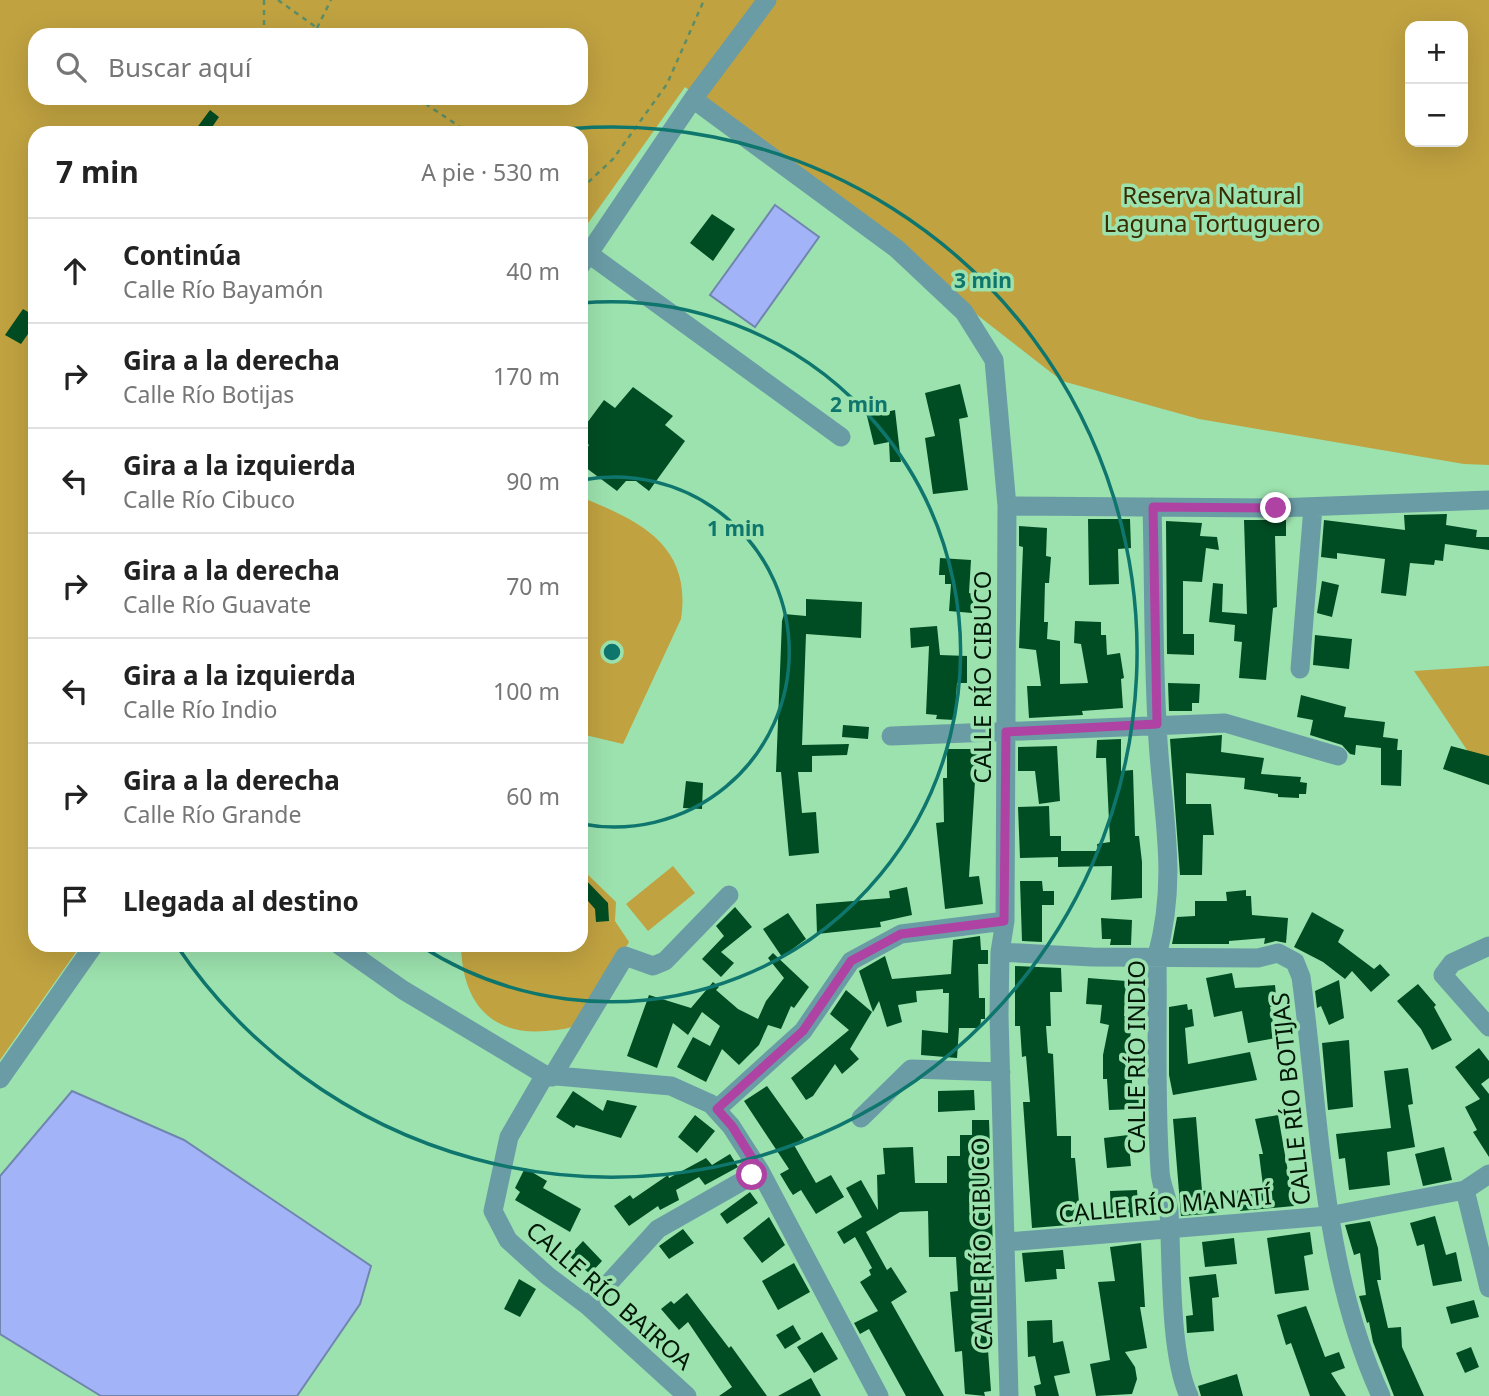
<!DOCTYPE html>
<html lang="es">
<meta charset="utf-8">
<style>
:root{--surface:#fff;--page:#f6f6f6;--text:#222;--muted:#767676;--line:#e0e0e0}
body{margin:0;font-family:"Noto Sans",sans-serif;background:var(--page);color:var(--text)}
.controls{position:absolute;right:21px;top:21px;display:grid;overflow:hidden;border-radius:14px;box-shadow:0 7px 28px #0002}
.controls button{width:63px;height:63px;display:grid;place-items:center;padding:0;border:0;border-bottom:2px solid var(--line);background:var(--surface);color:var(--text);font:35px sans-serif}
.stop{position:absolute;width:21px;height:21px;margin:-16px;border:5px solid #ae43a3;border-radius:50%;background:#fff}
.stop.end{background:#ae43a3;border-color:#fff;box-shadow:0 2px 7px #0008}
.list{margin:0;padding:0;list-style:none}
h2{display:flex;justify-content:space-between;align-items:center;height:91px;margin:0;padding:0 28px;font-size:30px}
h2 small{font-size:23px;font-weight:400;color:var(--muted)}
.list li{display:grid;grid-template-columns:46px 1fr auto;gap:21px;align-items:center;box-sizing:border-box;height:105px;padding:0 28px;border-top:2px solid var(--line)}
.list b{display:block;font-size:26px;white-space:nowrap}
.list p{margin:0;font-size:23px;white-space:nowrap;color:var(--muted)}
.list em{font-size:23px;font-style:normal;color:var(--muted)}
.icon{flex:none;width:38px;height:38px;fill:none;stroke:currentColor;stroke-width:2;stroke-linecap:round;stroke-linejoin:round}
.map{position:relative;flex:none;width:1489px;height:1396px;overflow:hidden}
.search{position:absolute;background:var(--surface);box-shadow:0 7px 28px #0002;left:28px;top:28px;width:560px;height:77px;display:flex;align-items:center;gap:18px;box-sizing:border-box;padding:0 24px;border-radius:21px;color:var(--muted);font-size:26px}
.panel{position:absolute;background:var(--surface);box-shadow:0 7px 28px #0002;left:28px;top:126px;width:560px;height:826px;border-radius:21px}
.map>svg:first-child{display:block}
.green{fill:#c0a240;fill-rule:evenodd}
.water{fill:#a2b4f7;stroke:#7186af;stroke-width:2}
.building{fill:#004d23}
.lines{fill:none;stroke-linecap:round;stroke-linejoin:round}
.path{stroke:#5b8e68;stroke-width:2.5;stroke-dasharray:5 5;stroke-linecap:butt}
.minor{stroke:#6a9ca6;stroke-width:19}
.route{stroke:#ae43a3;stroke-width:9}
.ring{fill:none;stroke:#0f766e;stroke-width:3.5}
.labels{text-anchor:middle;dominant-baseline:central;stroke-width:7;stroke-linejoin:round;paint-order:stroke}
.park-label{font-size:24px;fill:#382c00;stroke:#9ce2ae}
.street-label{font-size:24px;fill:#001907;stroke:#9ce2ae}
.centre{fill:#0f766e;stroke:#9ce2ae;stroke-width:3.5}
.ring-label{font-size:21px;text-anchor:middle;font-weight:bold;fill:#0f766e;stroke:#9ce2ae;stroke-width:7;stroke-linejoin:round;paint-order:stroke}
</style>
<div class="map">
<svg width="1489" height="1396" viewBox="0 0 1489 1396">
<rect width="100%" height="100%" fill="#9ce2ae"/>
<path class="green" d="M0 0H1489V465L1464 464 1199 419 1062 381 685 87 581 233V133H35V945H81L0 1060ZM1410 26H1463V142H1410ZM35 35H581V98H35Z
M581 497C640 521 692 545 681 619L623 744 581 734Z
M1489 666V772L1473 759 1414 671Z
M673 866 695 893 648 931 626 904Z
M581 868 616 902 615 921 629 942C619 958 593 1011 582 1021 574 1029 557 1030 546 1031 487 1036 462 998 461 945H581Z"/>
<path class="water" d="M775 205 819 237 755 327 710 295Z
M72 1091 184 1140 371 1266 360 1304 297 1396H101L0 1334V1176Z"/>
<path class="building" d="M210 110 219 117 208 133H193Z
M712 214 735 229 713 261 690 243Z
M23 309 35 316V324L21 344 5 335Z
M960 384 968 417 959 419 968 490 933 494 925 438 935 436 925 393Z
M633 387 673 416 665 425 685 441 649 491 636 481H626L617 491 581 464V457L589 445 581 439V431L604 400 615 408Z
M895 410 901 462H890L889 442 874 445 867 416Z
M1447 514 1446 525 1477 530 1476 537H1489V550L1445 544 1443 561 1435 560 1434 565 1410 563 1406 596 1381 593 1385 559 1337 553V559L1321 557 1324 520 1405 530 1404 515Z
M1088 519H1130L1131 548 1118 549 1119 584 1089 585Z
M1244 520H1286V536H1275L1277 607 1273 608 1266 680 1239 678 1242 642 1234 641 1235 625 1209 622 1213 583 1223 584 1222 612 1247 614Z
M1166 521 1202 523 1200 536 1217 537 1219 550 1206 548 1202 582 1183 581V634H1194V655L1167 654Z
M1019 526 1047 528 1046 556 1051 557 1049 583H1045L1044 622H1048L1047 639 1060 641V684L1088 683 1081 644 1074 643 1075 621 1101 622V635H1106L1107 655 1120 653 1124 678 1121 679 1123 708 1082 711 1083 715 1029 718 1027 686H1041L1036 650 1019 648 1023 547 1019 546Z
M940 558 971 560 969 593 974 594 972 613 949 611 951 584H945V575H939Z
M1322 581 1339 585 1332 617 1317 613Z
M806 599 862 602 861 638 806 634 802 745 849 744 847 755 812 756V772H798L802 813 816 812 819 853 789 856 781 772H776L782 621 784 614 806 616Z
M937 626 940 655 967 656V683H957L955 720 936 719 937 715 926 714 929 646 911 648 910 628Z
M1315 635 1352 639 1349 669 1313 665Z
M1168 683 1200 684 1199 703H1192V711H1169Z
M1301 695 1346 707 1344 717 1385 722 1383 737 1398 739 1397 750H1402L1401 786 1381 785V748L1356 745 1355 755 1350 754 1342 745 1310 735 1313 720 1297 717Z
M843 725 869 727 868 739 842 737Z
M1222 735 1221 752 1264 758 1261 774 1301 777 1300 782 1307 783 1306 794H1299V798L1278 797V794L1244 789 1245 778 1186 773V804H1211L1214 835H1203L1202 875H1180L1170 739Z
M1121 739V771L1133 770 1135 836H1139L1142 862V898L1111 900 1112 866 1058 867V857L1020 858 1018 807 1049 806 1050 836H1061V851H1098L1097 844 1110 842 1106 758H1096L1097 740Z
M1057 746 1060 801 1039 804 1035 771H1018V747Z
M1451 746 1489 756V785L1443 769Z
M947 749H977L969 877 979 876 983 904 945 909 936 823 944 822 943 778H947Z
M686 781 703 783 702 809 683 808Z
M581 875 608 903 609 921 596 922 595 909 581 893Z
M1020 881H1042L1043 891H1054V905H1042V942L1022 941Z
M907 887 912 915 880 922 881 927 817 934 816 904 890 898 889 891Z
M1246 890V896H1251L1252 915 1288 918 1286 943 1276 941 1264 944 1265 938 1229 941V944H1172L1177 917 1195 916V901H1227L1226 892Z
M735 907 752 927 721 952 734 963 721 977 702 959 724 936 716 926Z
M1312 912 1344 930 1338 942 1374 969 1380 964 1390 975 1371 992 1352 971 1345 979 1323 962 1294 947Z
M788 913 806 939 782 957 763 929Z
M1101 918 1132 920 1131 945H1110L1111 939H1102Z
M980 936 981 950H988V964H978L979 998H985V1019H981L980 1028H959L957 1058 921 1055 922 1030 948 1033 949 993H943V989L916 991 917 1002 898 1005 902 1022 887 1027 879 1001 873 1012 859 971 885 956 892 979 951 974 953 940Z
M773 953 809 987 794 1008 791 1006 781 1029 768 1025 759 1045 739 1065 722 1049 706 1082 677 1067 693 1037 710 1046 720 1026 702 1012 688 1035 673 1023 657 1068 627 1056 649 995 691 1008 713 982 719 987 716 990 738 1009 758 1019 766 1001 784 978 768 958Z
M1015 966 1061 968 1062 992H1050L1051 1026H1046L1048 1053 1053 1054 1057 1136H1071V1158H1075L1081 1224 1032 1228 1023 1102H1030L1026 1056 1022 1057 1020 1026H1015Z
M1232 973 1235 988 1275 985 1277 1006 1270 1007 1276 1038 1248 1043 1242 1011 1214 1017 1206 978Z
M1088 978 1126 981 1124 1016 1133 1018 1128 1052H1132V1087L1138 1086 1139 1109 1109 1110 1107 1079H1103V1055L1109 1025 1100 1023 1102 1005 1086 1004Z
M1339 980 1344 1018 1329 1025 1321 1006 1317 1008 1315 991Z
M1418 984 1436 1005 1434 1007 1452 1040 1432 1050 1421 1029 1397 1001Z
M846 990 872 1012 850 1049 859 1059 842 1074 835 1064 813 1096 806 1100 791 1078 849 1030 830 1014Z
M1187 1004 1188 1010 1192 1009 1194 1026 1185 1028 1188 1064 1250 1052 1257 1080 1173 1095 1169 1075V1007Z
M1349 1040 1353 1107 1328 1110 1322 1043Z
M1479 1048 1489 1061V1078L1481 1084 1489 1094V1157L1473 1132 1477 1130 1465 1107 1480 1099 1455 1067Z
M1408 1068 1413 1104 1408 1105 1415 1147 1387 1152 1390 1185 1349 1190 1345 1158 1339 1159 1336 1134 1391 1128 1384 1071Z
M767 1086 804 1138 794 1145 816 1183 831 1175 844 1197 816 1214 801 1190 793 1195 789 1189 780 1174 789 1169 744 1101Z
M974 1090 975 1110 938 1112V1091Z
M573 1091 603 1111 607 1100 637 1106 621 1138 576 1125 574 1128 556 1117Z
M695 1115 715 1131 697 1153 678 1137Z
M1278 1115 1294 1206 1240 1211 1236 1191 1263 1186 1259 1154H1263L1255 1119Z
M1196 1117 1202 1191 1214 1190 1217 1213 1181 1216 1173 1119Z
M972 1120H989L990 1148 985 1149 986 1183H991L995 1319 990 1320 992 1349 988 1350 991 1391 984 1392 985 1396 965 1394 962 1351 955 1352 950 1292 958 1291 956 1257H929L928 1211 900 1212 866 1232 887 1270 891 1267 907 1292 891 1302 944 1396H906L869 1329 860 1334 854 1323 878 1311 860 1282 871 1275 869 1270 872 1268 855 1237 844 1244 837 1232 862 1217 846 1188 861 1180 878 1210 877 1175 885 1174 883 1148 913 1147 915 1183H947V1156H960V1135H972Z
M1128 1135 1131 1166 1107 1168 1104 1138Z
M1444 1147 1452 1180 1423 1186 1415 1154Z
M730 1154 738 1167 705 1185 699 1177 676 1190 679 1200 660 1210 658 1206 629 1226 614 1206 630 1195 633 1199 668 1175 669 1178 706 1158 712 1165Z
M525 1168 547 1181 543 1188 581 1209 570 1232 515 1200 520 1192 515 1188Z
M1137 1190 1139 1217 1111 1218 1110 1191Z
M750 1192 758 1203 727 1224 720 1214Z
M1435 1216 1446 1255 1456 1252 1462 1281 1433 1286 1424 1244 1417 1246 1410 1223Z
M769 1217 785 1245 762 1263 743 1238Z
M1370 1221 1378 1248 1381 1280H1377L1388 1328 1401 1327 1402 1347 1424 1396H1394L1373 1342 1369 1322 1367 1323 1359 1296 1366 1295 1360 1253 1354 1255 1345 1225Z
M683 1229 694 1243 669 1259 659 1246Z
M1310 1232 1313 1254 1304 1256 1309 1290 1275 1294 1267 1238Z
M1234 1238 1237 1264 1205 1267 1202 1242Z
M583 1241 602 1261 590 1274 569 1256Z
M1141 1243 1145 1307H1140L1147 1348 1125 1352 1135 1367 1137 1379 1132 1394 1096 1396 1090 1364 1110 1360 1098 1282 1115 1281 1110 1247Z
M1063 1250 1065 1269H1056L1057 1279 1025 1282 1022 1253Z
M794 1263 810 1292 778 1310 762 1281Z
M1216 1274 1219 1297 1212 1298 1214 1331 1187 1333 1186 1316 1193 1315 1189 1277Z
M519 1279 536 1289 520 1317 504 1309Z
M687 1293 729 1348 731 1346 767 1396H719L732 1387 688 1322 679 1330 661 1309 671 1301 674 1304Z
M1474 1300 1479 1317 1451 1324 1446 1307Z
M1306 1306 1325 1357 1339 1352 1345 1368 1331 1373 1346 1396H1310L1291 1343 1286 1345 1277 1315Z
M1052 1320 1053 1343 1063 1341 1070 1373 1054 1376 1059 1396H1036L1034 1386 1041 1384 1035 1356 1028 1357 1027 1321Z
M793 1325 801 1339 785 1349 776 1335Z
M822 1332 838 1359 814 1373 797 1347Z
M1471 1347 1479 1367 1465 1373 1456 1353Z
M1237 1374 1243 1396H1201L1198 1386Z
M811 1378 821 1396H778Z"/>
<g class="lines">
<path class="path" d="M278 0 327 35
M317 28 331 0
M264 35V0
M265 98 266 100
M417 98 469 133
M581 189 613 159 667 84 704 0"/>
<path class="minor" d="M693 99 897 249 964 312 994 360 1007 506 1005 921 1000 952 999 1015 1009 1396
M589 254 841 437
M581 265 693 99 767 0
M1007 506 1276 508 1489 500
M1152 507C1154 579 1153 650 1157 722 1160 807 1180 870 1157 956 1158 1027 1155 1099 1160 1170 1160 1184 1168 1197 1169 1211 1172 1260 1169 1353 1189 1396
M1300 669 1313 507
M891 736 1225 723 1338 756
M339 945 403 990 545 1075 671 1086 711 1104 731 1126 760 1171 879 1396
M1489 946 1452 963 1443 975 1489 1027
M1000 952 1092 957 1258 958 1278 953 1295 962 1301 977C1320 1117 1321 1266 1381 1396
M545 1075 509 1137 493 1211 508 1240 548 1276 588 1306 687 1396
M552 1077 625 956 653 966 665 961 729 895
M0 1079 94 945
M717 1109 803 1031 851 961 901 934 1005 921
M861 1118 911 1069 1001 1072
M1465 1190 1489 1288
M1006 1242 1328 1216 1465 1190 1489 1174
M588 1306 658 1229 760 1171"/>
</g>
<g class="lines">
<path class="route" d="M752 1175 760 1171 732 1126 717 1109 803 1031 851 961 901 934 1004 921 1006 732 1157 724 1153 507 1276 508"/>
</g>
<g class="ring">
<path d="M582 480A175 175 0 1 1 582 824"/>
<path d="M581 303A350 350 0 1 1 421 946"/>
<path d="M534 133A525 525 0 1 1 177 946"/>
</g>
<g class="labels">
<g class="park-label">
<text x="1212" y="194">Reserva Natural<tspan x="1212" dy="28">Laguna Tortuguero</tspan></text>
</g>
<g class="street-label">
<text transform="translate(981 677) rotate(-90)">CALLE RÍO CIBUCO</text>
<text transform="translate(1135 1057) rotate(-90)">CALLE RÍO INDIO</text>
<text transform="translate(1290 1099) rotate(-96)">CALLE RÍO BOTIJAS</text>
<text transform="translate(1165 1204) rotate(-5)">CALLE RÍO MANATÍ</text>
<text transform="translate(981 1244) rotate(-91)">CALLE RÍO CIBUCO</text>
<text transform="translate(610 1295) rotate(41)">CALLE RÍO BAIROA</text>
</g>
</g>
<circle cx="612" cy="652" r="10" class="centre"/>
<g class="ring-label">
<text x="983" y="288">3 min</text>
<text x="859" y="412">2 min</text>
<text x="736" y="536">1 min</text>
</g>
</svg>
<div class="controls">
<button>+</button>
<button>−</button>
</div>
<div class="stop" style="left:752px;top:1175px"></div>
<div class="stop end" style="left:1276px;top:508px"></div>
<div class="search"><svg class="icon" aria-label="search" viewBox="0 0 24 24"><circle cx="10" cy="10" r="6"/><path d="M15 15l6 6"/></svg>Buscar aquí</div>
<section class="panel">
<h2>7 min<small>A pie · 530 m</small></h2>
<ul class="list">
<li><svg class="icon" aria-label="ahead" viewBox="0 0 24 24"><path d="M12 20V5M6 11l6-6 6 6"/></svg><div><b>Continúa</b><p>Calle Río Bayamón</p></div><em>40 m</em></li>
<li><svg class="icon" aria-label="right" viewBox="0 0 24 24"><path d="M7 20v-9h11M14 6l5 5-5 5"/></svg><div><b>Gira a la derecha</b><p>Calle Río Botijas</p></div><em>170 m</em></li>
<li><svg class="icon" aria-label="left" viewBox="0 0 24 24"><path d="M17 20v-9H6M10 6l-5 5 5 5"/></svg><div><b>Gira a la izquierda</b><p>Calle Río Cibuco</p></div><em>90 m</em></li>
<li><svg class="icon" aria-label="right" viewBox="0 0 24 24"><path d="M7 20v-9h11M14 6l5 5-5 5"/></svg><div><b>Gira a la derecha</b><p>Calle Río Guavate</p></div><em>70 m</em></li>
<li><svg class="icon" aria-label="left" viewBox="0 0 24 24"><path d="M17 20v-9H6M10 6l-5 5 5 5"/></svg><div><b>Gira a la izquierda</b><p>Calle Río Indio</p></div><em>100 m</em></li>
<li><svg class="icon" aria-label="right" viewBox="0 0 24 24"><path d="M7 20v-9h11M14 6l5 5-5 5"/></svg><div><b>Gira a la derecha</b><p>Calle Río Grande</p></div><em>60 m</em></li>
<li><svg class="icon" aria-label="arrive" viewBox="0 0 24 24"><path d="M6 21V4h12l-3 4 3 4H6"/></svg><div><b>Llegada al destino</b></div></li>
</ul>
</section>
</div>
